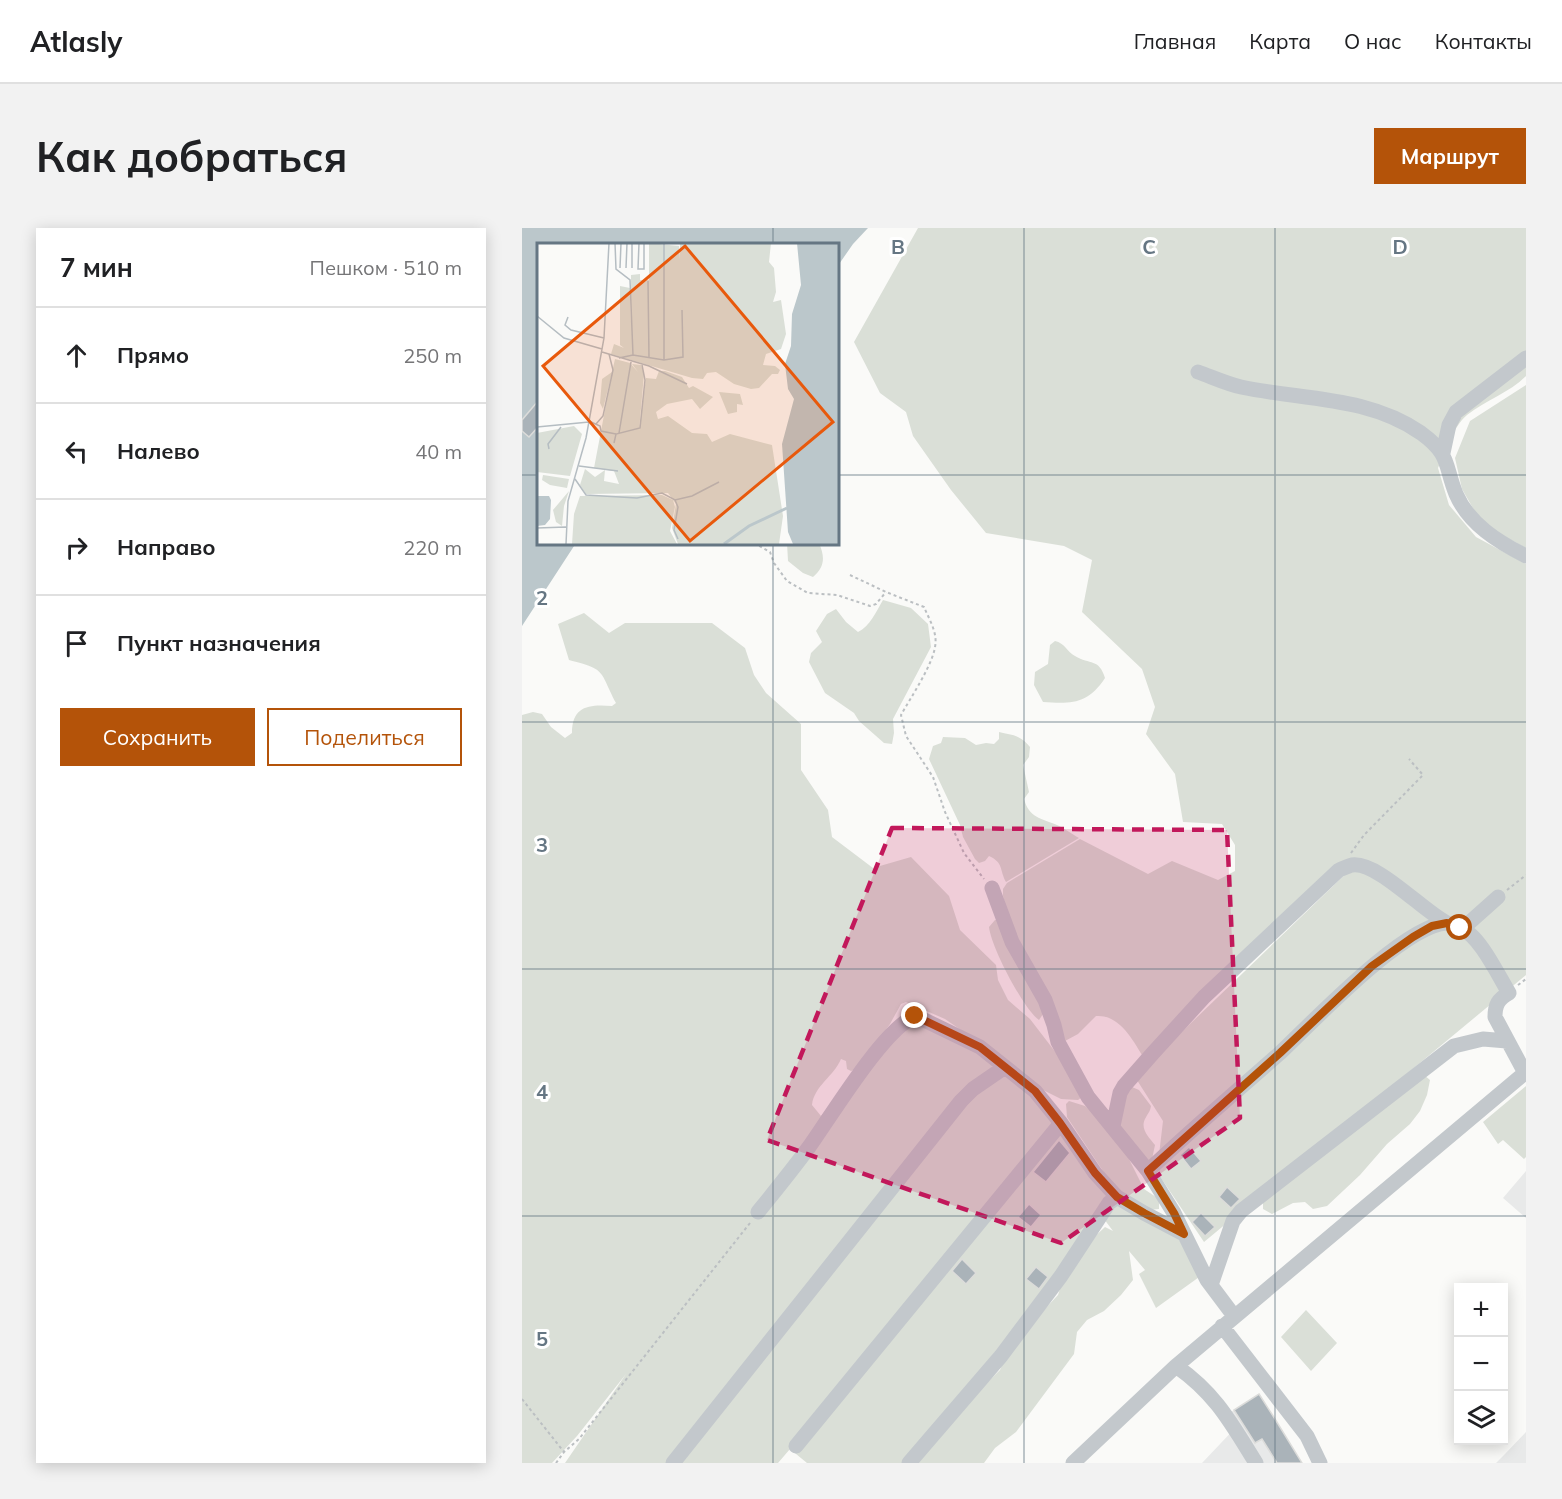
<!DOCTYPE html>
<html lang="ru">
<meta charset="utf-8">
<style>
:root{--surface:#fff;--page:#f2f2f2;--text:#202124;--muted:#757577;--line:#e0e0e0;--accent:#b45309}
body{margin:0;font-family:Mulish,sans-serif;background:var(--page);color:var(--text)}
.controls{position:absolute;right:18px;bottom:18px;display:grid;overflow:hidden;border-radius:0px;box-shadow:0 3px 15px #0003}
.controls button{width:54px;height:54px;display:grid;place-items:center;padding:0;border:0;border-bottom:2px solid var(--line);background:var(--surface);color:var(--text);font:30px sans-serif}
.stop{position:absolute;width:18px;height:18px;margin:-14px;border:4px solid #b45309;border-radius:50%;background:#fff}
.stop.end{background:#b45309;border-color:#fff;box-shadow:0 2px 6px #0008}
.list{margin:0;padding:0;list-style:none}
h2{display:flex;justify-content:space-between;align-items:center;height:78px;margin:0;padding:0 24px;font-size:26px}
h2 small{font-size:20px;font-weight:400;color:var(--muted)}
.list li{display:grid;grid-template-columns:39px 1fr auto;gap:18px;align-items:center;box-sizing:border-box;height:96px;padding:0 24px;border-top:2px solid var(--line)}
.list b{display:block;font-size:22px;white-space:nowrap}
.list em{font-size:20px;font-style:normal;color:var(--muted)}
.actions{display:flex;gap:12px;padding:18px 24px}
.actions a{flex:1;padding:14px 0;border:2px solid var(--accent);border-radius:0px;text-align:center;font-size:21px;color:var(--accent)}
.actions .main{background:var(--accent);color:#fff}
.icon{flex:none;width:33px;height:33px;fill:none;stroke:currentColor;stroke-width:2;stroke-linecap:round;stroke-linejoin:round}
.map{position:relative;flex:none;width:1004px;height:1235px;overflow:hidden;border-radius:0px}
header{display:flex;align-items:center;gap:36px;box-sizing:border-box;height:84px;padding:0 30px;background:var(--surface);border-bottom:2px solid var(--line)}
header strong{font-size:28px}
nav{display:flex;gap:33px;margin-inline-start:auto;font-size:21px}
.intro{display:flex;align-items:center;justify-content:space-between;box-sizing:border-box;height:144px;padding:0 36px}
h1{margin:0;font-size:42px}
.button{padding:15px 27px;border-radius:0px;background:var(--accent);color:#fff;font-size:21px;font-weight:700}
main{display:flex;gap:36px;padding:0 36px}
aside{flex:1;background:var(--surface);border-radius:0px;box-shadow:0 3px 15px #0003}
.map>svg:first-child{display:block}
.built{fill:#e8e9e9}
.green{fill:#dadfd7}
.water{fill:#bbc7cb}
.building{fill:#aab3b9;stroke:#dcdcda;stroke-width:1.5}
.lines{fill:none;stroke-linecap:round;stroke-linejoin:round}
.path{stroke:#bbbfc2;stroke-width:2;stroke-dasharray:3 3;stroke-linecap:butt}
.minor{stroke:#c3c8cc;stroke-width:15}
.route{stroke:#b45309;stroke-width:8}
.marked{fill:#c2185b;fill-opacity:0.2;stroke:#c2185b;stroke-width:4.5;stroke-dasharray:12 8;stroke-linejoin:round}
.grid{fill:none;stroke:#657683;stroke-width:1.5;stroke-opacity:0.55}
.inset-river{fill:none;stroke:#bbc7cb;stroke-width:3}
.inset-road{fill:none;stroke:#b5bdc2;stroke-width:1.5}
.view{fill:#e8590c;fill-opacity:0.15;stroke:#e8590c;stroke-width:3}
.inset-edge{fill:none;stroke:#657683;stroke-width:3}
.grid-label{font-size:20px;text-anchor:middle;font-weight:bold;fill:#657683;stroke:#fff;stroke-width:6;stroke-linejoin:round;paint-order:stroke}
</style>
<header>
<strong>Atlasly</strong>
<nav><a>Главная</a><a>Карта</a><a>О нас</a><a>Контакты</a></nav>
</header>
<div class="intro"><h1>Как добраться</h1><a class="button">Маршрут</a></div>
<main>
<aside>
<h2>7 мин<small>Пешком · 510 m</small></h2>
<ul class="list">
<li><svg class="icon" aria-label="ahead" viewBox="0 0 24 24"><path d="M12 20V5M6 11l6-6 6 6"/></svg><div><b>Прямо</b></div><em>250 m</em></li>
<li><svg class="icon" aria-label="left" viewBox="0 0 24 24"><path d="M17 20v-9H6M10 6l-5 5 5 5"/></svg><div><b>Налево</b></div><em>40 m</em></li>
<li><svg class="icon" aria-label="right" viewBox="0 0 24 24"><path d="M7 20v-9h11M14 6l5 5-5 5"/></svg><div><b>Направо</b></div><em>220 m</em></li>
<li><svg class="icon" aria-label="arrive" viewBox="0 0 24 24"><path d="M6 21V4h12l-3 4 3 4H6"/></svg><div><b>Пункт назначения</b></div></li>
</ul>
<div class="actions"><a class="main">Сохранить</a><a>Поделиться</a></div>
</aside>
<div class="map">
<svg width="1004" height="1235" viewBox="0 0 1004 1235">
<rect width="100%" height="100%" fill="#fafaf8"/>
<path class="built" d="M1004 943V990L981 970Z
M737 1166 780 1235H680L717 1196 709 1184Z
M1004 1204V1235H974L982 1227Z"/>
<path class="green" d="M396 0H1004V148C987 165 964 172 945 187 930 200 924 223 916 240L927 277 954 309 1004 336V747L682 1014 635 944 641 893 613 849 835 635 620 827C610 810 596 786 574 788L556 806 543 813 493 713 481 668V661L485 655 558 611 626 646 650 633 696 652 713 643V617L700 596 661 594 653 546 624 506 633 479 620 441 560 384 570 332 542 318 464 305 429 262 391 208 384 184 358 165 332 114Z
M1004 157V320L978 306 956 289 940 261 933 230 948 193Z
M265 315H297C303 329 303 339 291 349L281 345 266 333Z
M361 372 389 380 406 396 409 419 371 491 372 505 370 516 362 515 337 493 332 485 303 465 287 434 289 425 300 414 294 403 305 386 314 381 324 394 336 404C348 398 354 384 361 372Z
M62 385 87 405 103 395H190L223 420 232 447 244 465 279 496V542L306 582 310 609 351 640 389 629 427 668 438 702 474 737 476 752 486 772 508 791 551 847 560 869 556 872 539 871 511 857 449 809 423 791 384 774 379 776 368 796 336 840 329 843 325 841 324 833 319 831C312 848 292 858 290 877L299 888 390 777 457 816 512 860 593 963 652 1004 680 1047 634 1080 617 1046 623 1042 607 1023 611 1052 599 1067 582 1083 565 1092 555 1104 552 1126 494 1204 473 1220 462 1235H389L420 1199 478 1142 488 1118 536 1067 543 1045 569 1012 583 999 591 1003 582 991 382 1235H285L268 1221 256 1235H43L104 1146 55 1208 30 1235H0V487L11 484 20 486 29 499 43 510 50 505C50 478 67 476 90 478L94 475C77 442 85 442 47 432L36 396Z
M533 413C543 415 545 424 553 428 568 437 577 430 583 450 566 476 550 476 521 474L512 457 513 444 526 436 528 417Z
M477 504C490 507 499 507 508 519L507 529 501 537 507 564 502 571C507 590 519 590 535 597 542 600 550 606 557 610L484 654C477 641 482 635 467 628L463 633 457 635 453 631 441 609 438 597 407 531 411 518 419 515 421 509 443 510 454 517 464 515 472 516 477 511Z
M473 692H477L523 783 517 792C502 782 469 719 467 699Z
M902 847 908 852 905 867 898 883 888 896 865 916 838 947 805 978 791 981 783 974 771 975 750 986 741 981V971Z
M1004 858V929L1002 931 981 912 976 916 961 894Z
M610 859 617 862 629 878C628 884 626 885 623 891 618 901 627 909 633 917L629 936 597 898 602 864Z
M547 873 563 878 584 895 599 915 622 961 637 971V981L627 982 591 958 545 889 544 876Z
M784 1082 815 1115 789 1143 759 1109Z"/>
<path class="water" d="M0 0H346L331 16 315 39V16H16V315H54L0 398Z"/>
<path class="building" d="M16 173V199L7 209 0 203V192Z
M537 912 548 925 524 954 511 944Z
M667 919 679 933 669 941 658 927Z
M705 959 718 971 709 980 697 969Z
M507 976 519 987 509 999 496 989Z
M679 985 693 999 683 1008 670 994Z
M440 1031 454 1045 444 1056 430 1043Z
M514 1039 526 1049 517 1061 504 1051Z
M737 1166 753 1191 780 1235H755L740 1211 733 1215 712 1182Z"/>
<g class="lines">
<path class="path" d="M232 315 248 324 252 335 265 353 286 365 315 367 348 378 354 376 364 364
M328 347 364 364 402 379C407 391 416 405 413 419 410 438 389 469 379 487L384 508 411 549 423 584 442 625 462 651
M829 625 842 607 901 547 887 531
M985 662 1004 647
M996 757 1004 751
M0 1171 42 1224
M34 1235 42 1224 57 1211 228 995"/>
<path class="minor" d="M676 144C690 149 705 156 719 159 780 172 846 168 899 205 929 227 922 236 934 266 947 296 976 314 1004 328
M921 225 927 197 934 184 1004 130
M470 660 490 714 523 772 532 797 536 814 566 869 626 943 652 985 685 1052 712 1088
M938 700C957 706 976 747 987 765 976 771 973 777 973 789L1003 845
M591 898 598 865 602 858 631 825 682 769 817 642C820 641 826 638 830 637 855 633 902 684 925 695 929 697 934 698 938 700L948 694 976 669
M626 943C669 902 714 864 758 825 792 793 882 697 925 695
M236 984C253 963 271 941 287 919 308 890 363 798 394 788L458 819 513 863 539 895 573 945 595 969 622 985 662 1006
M689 1057 711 993 719 983 932 818 961 811 985 813
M700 1098 785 1208 798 1235
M654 1138C694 1166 709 1195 734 1235
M274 1218 539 895
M151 1235 439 873 451 861 483 839
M387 1235 479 1128 539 1048 587 975 595 969
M551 1235 654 1138 1004 844"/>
</g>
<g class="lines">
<path class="route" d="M393 788 458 819 513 863 538 895 573 945 595 969 622 985 662 1006 652 985 626 943 758 825 850 738 891 709 910 698 925 695 938 700"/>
</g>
<path class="marked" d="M370 600 705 602 718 890 539 1015 245 912Z"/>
<path class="grid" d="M251 0V16M502 0V1235M753 0V1235M0 247H16M315 247H1004M251 315V1235M0 494H1004M0 741H1004M0 988H1004"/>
<g transform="translate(15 15)">
<rect width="302" height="302" fill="#fafaf8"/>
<path d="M112 0 142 3 143 16V0H234L232 19 237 25 239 49 236 59 244 57 249 91 244 106 229 111 226 122 238 123 243 127 241 131H235L222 145 214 146 197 141 179 129 170 130 166 136 155 135 74 111 77 101 87 105 83 102V43L93 45 94 79V32L103 31V37H112ZM78 116 93 120 101 129 95 121 104 122 107 131 102 188 109 135 119 136 122 128H128L145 134 152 145 156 143 176 154 163 166 155 156 130 161 119 169 121 176 131 173 155 190 170 191 175 199 193 191 235 202 246 273 242 301H141L135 285 139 261 131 250 49 251 43 242 48 226 58 234 68 227 67 238 82 241 77 228 57 225 75 130 66 166 63 160 65 136 75 129ZM182 149 203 151 206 162 200 161V169L191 171ZM37 183 45 191 33 233 0 229V190ZM6 232 32 236 30 245 13 242 5 237ZM32 248 27 263 25 283 19 279 16 267ZM125 252 136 257 138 264 133 288 140 301H35L37 271 43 253Z" fill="#dadfd7"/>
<path d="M260 0H301V301H256L251 289 245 201 257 156 251 146 248 121 254 103 255 71 264 42ZM0 253H12L14 257 13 276 8 282 0 283Z" fill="#bbc7cb"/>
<path class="inset-river" d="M187 301 212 283 250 265"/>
<path class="inset-road" d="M78 0 79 26 93 37 96 112M102 0 101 26H107V0M127 0V117M83 25 84 0M89 25 90 0M95 25V0M111 38 112 115M0 73 27 95 65 106M31 74 28 82 34 87 67 95M65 109 112 123 150 141M82 115 96 112 127 117 146 114 145 67M52 178 63 183 64 188 79 191M59 181 66 173 76 127 72 111M0 184 52 179M82 190 94 119M77 200 79 191 103 185 108 137 105 122M12 206 11 201 24 184M42 223 81 228M38 236 49 252 100 255 125 250 138 257 155 253 182 239M138 257 141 264 137 287 141 296M0 285 29 284M29 301 31 258 49 195 67 95 72 0"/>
<path class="view" d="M148 3 296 179 153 298 6 123Z"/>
<rect width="302" height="302" class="inset-edge"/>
</g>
<g class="grid-label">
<text x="376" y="26">B</text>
<text x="627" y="26">C</text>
<text x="878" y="26">D</text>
<text x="20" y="377">2</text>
<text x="20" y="624">3</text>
<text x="20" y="871">4</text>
<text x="20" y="1118">5</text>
</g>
</svg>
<div class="controls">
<button>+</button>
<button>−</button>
<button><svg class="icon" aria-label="layers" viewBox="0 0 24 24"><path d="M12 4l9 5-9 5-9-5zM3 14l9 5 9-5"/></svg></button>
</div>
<div class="stop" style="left:938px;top:700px"></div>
<div class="stop end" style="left:393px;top:788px"></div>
</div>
</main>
